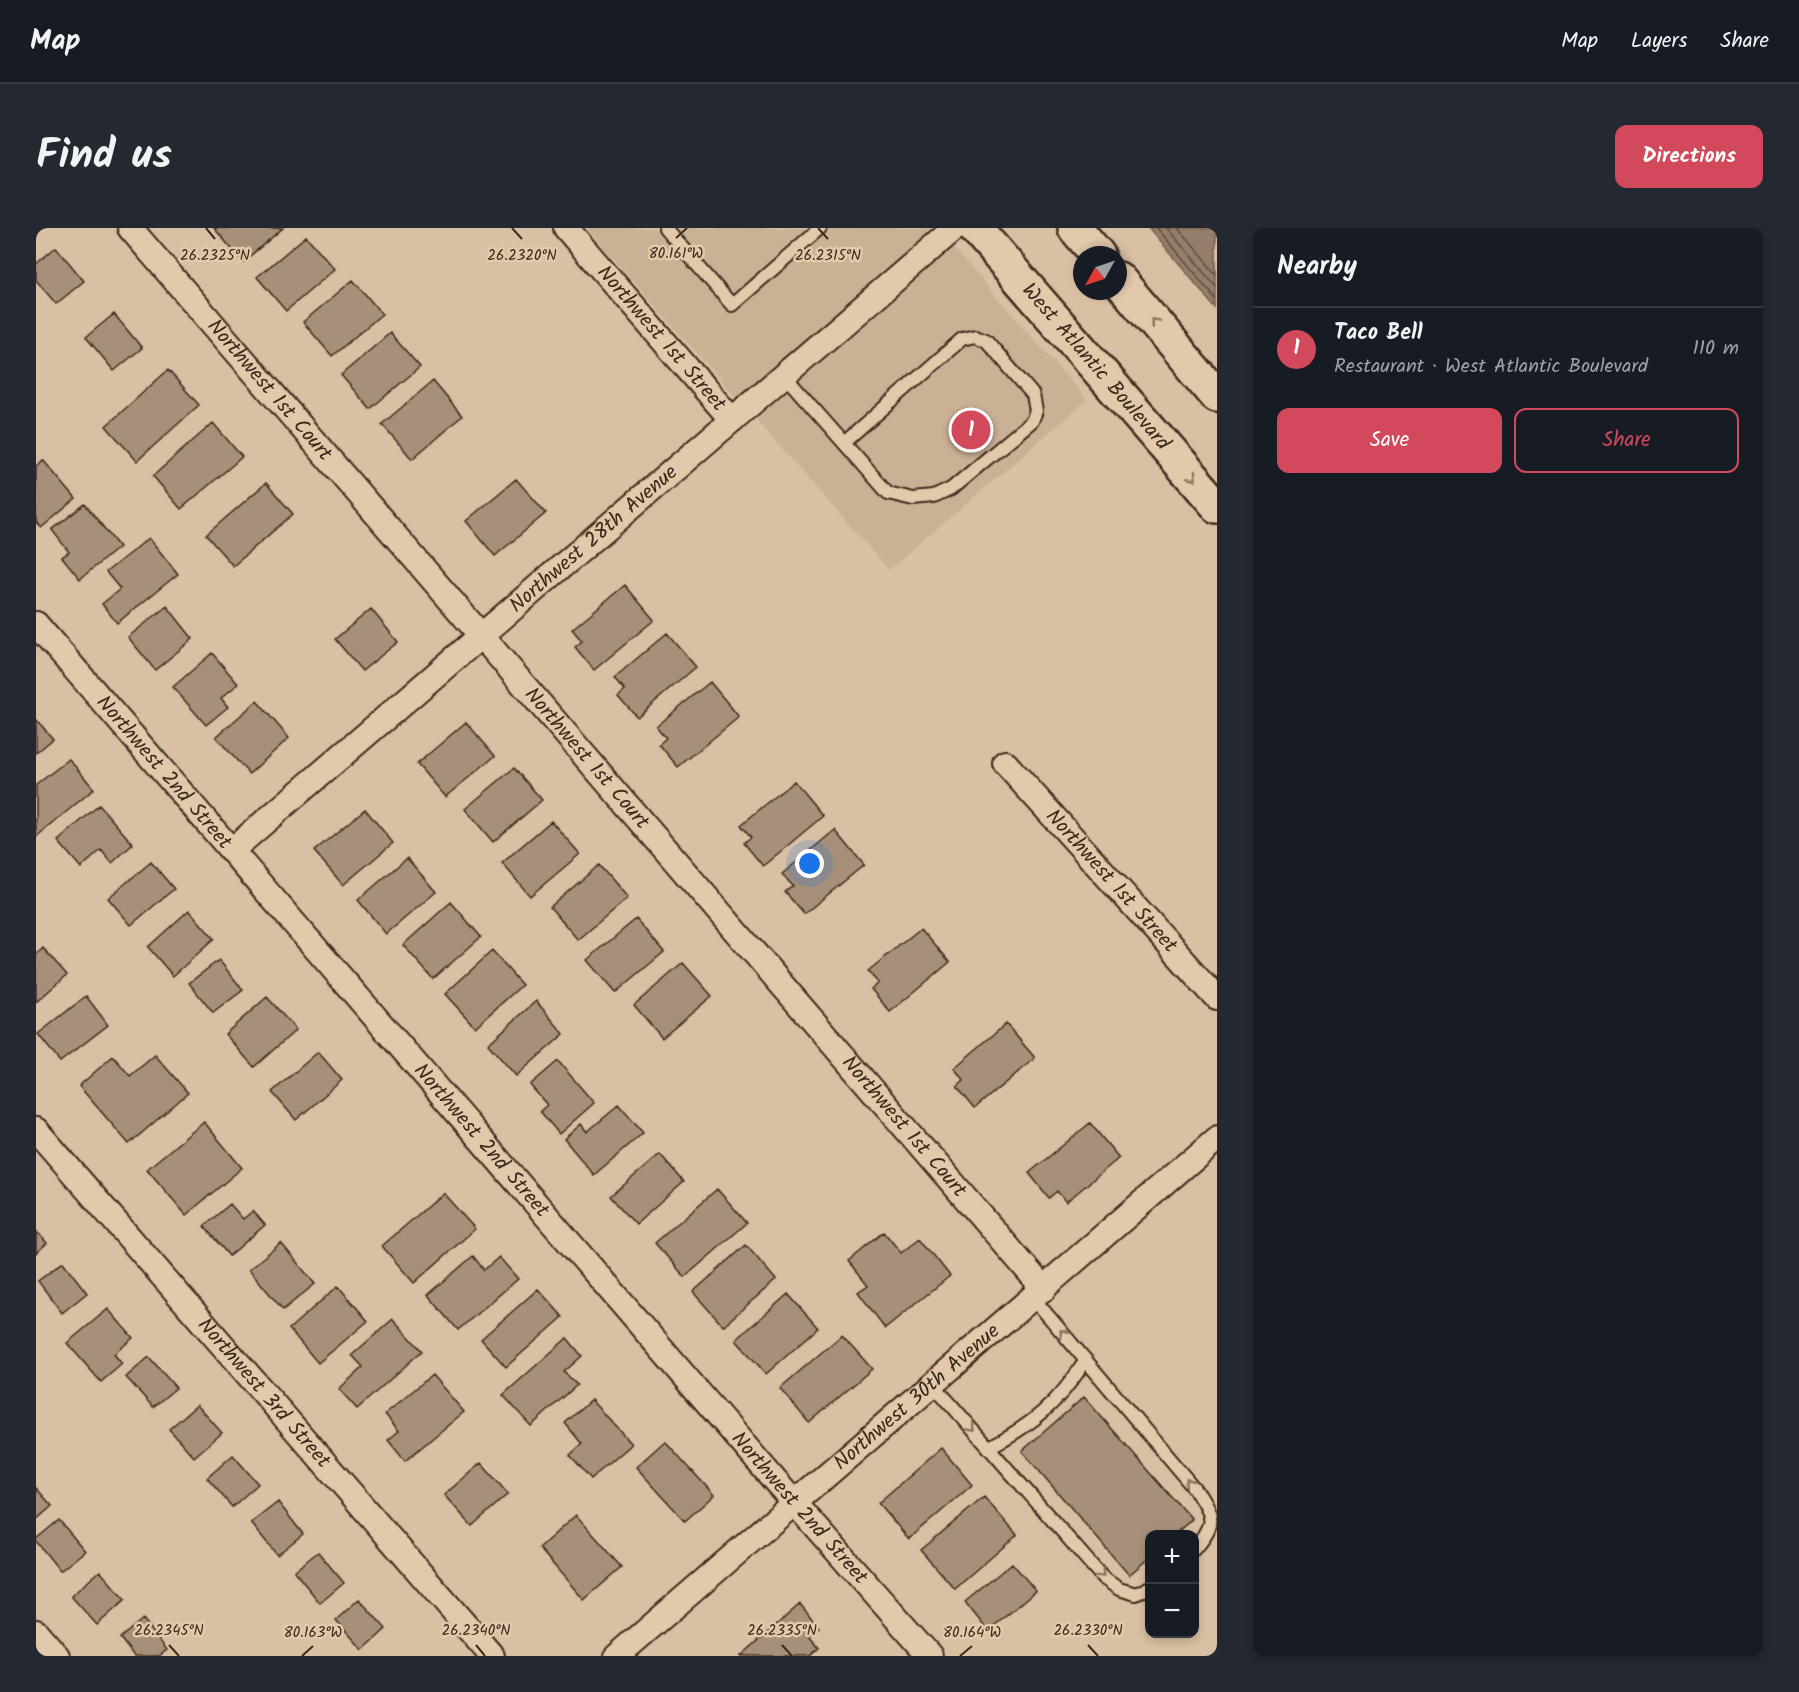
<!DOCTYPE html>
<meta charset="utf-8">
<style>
:root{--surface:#171b24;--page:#242831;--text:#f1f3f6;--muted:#9ea1a6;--line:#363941;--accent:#d1495b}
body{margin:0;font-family:Kalam,sans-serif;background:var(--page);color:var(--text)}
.controls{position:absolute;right:18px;bottom:18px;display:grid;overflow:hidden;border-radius:12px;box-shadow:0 3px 9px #0003}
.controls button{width:54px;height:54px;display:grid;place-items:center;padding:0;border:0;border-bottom:2px solid var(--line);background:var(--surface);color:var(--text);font:30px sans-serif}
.compass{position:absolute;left:1037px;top:18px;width:54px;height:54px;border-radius:50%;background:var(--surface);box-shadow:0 3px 9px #0003;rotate:230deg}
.you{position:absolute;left:774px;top:636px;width:21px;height:21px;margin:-15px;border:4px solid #fff;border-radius:50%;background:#1a73e8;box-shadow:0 0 0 9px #1a73e833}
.badge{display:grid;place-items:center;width:39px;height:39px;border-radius:50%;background:var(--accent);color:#fff;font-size:20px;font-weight:700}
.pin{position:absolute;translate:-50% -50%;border:3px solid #fff;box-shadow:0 2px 6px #0006}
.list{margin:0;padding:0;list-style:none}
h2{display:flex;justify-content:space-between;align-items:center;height:78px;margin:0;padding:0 24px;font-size:26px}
h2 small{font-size:20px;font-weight:400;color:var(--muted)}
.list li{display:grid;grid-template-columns:39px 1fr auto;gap:18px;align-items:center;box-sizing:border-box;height:84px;padding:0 24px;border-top:2px solid var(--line)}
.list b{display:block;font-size:22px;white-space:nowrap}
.list p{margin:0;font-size:20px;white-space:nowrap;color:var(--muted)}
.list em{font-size:20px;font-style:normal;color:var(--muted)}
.actions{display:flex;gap:12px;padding:18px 24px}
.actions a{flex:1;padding:14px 0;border:2px solid var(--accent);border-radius:12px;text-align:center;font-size:21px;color:var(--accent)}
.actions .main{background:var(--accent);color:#fff}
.map{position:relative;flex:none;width:1181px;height:1428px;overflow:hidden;border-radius:12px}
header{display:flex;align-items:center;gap:36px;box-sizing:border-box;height:84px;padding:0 30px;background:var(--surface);border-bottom:2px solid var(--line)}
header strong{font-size:28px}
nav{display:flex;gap:33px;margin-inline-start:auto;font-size:21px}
.intro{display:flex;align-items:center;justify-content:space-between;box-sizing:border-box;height:144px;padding:0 36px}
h1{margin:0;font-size:42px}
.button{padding:15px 27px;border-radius:12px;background:var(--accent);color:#fff;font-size:21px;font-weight:700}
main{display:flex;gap:36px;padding:0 36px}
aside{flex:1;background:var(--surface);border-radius:12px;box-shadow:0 3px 9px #0003}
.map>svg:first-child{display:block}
.built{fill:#cab196}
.water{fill:#947e69;stroke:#705c4b;stroke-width:1.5}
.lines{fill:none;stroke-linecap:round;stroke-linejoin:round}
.shore{stroke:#5f4c3c;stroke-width:1.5}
.building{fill:#a79079;stroke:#3b2a1e;stroke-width:1.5}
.lane-casing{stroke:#3b2a1e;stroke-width:16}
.street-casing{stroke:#3b2a1e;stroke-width:28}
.primary-casing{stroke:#3b2a1e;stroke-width:38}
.lane{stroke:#e3c9ab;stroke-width:12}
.street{stroke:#e3c9ab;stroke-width:24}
.primary{stroke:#e3c9ab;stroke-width:33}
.oneway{stroke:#87725d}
.ticks{fill:none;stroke:#3b2a1e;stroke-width:2}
.labels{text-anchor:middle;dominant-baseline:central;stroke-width:5;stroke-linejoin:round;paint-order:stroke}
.street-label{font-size:21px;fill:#3b2a1e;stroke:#e3c9ab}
.ticks-label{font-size:15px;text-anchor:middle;fill:#3b2a1e;stroke:#e3c9ab;stroke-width:5;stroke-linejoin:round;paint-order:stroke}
</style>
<header>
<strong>Map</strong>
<nav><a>Map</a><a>Layers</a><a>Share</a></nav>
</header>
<div class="intro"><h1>Find us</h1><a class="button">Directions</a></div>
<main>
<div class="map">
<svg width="1181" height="1428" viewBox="0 0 1181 1428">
<rect width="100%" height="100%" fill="#d9bfa3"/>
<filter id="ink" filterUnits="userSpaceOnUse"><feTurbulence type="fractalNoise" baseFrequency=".0167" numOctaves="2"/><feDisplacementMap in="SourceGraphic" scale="12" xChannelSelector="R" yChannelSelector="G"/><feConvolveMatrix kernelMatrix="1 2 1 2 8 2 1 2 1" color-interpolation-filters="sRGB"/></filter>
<g filter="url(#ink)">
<path class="built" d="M550 0H900L1051 172 853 342Z"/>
<path class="water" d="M1112 0H1181V81Z"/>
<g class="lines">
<path class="shore" d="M1120 0 1181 72
M1130 0 1181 60
M1141 0 1181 47"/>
</g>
<path class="building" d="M178 0H247L207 34Z
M270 8 299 41 250 83 221 49Z
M20 19 48 53 20 76 0 52V36Z
M317 52 346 86 296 128 267 94Z
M78 86 106 120 78 143 50 109Z
M354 105 384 139 334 181 305 147Z
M132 142 163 177 101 233 70 198Z
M397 153 426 188 376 231 346 196Z
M177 195 206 229 145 281 117 248Z
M7 232 40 271 5 300 0 294V238Z
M480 251 510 285 459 328 430 293Z
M230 255 257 286 197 338 170 307Z
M49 276 83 319 44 351 26 329 33 324 16 302Z
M113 310 142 346 81 395 66 376 84 361 70 344Z
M589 357 618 392 558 442 539 419 546 413 536 401Z
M131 378 157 411 119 442 92 409Z
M335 381 362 414 326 443 299 411Z
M631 405 660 439 601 489 582 467 589 461 579 449Z
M176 425 202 456 185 470 192 479 170 497 137 459Z
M674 454 703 489 642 539 623 516 630 510 620 498Z
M221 473 253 510 213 546 180 509Z
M0 491 17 511 0 525Z
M430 494 459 528 409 569 381 536Z
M33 531 58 561 0 609V557Z
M478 540 506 572 457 614 429 581Z
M758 553 787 588 727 638 708 615 715 609 705 597Z
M63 577 97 616 76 635 65 622 45 640 22 613Z
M329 581 357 615 307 657 278 623Z
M515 593 544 626 494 668 466 635Z
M799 602 828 637 768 686 749 664 757 658 746 646Z
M371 630 400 664 350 706 322 672Z
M115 634 138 661 95 697 72 670Z
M563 637 591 670 542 712 514 679Z
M415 674 445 709 397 751 367 717Z
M153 682 178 711 137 748 112 719Z
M600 691 628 724 579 765 551 732Z
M885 700 914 734 854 784 835 761 842 755 832 743Z
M7 720 31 747 0 774V727Z
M456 723 486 757 439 799 409 766Z
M183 732 207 762 177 785 153 755Z
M647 735 676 768 626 810 598 777Z
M50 768 72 797 24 834 2 806Z
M231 769 260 802 218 839 189 806Z
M500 773 528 806 480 848 452 816Z
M970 796 999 830 939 880 921 858 928 852 918 840Z
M282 824 306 852 260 892 236 864Z
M119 827 152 865 93 916 43 858 77 828 94 848Z
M522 833 558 875 523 906 504 883 511 877 494 857Z
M583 877 607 905 558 947 528 911 545 896 551 904Z
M168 894 206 940 150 987 111 941Z
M1054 895 1083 930 1030 974 1021 963 1013 970 993 945Z
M624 926 648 954 600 996 575 968Z
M681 961 711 995 649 1049 619 1015Z
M407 965 439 1001 378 1055 346 1018Z
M194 976 207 991 217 983 229 997 193 1028 168 998Z
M0 1003 11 1015 0 1025Z
M848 1004 865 1025 884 1010 914 1048 849 1100 822 1064 832 1057 813 1033Z
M245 1015 279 1056 247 1082 213 1041Z
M710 1017 740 1052 687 1098 657 1064Z
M437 1028 448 1042 463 1029 482 1051 422 1102 392 1067Z
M27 1034 51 1065 26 1085 2 1053Z
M302 1058 332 1093 282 1135 253 1101Z
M502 1061 527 1089 470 1139 445 1111Z
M752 1066 782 1100 730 1146 700 1112Z
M72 1081 97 1110 78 1126 86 1136 65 1154 31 1115Z
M357 1091 386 1123 321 1181 303 1161 327 1139 316 1127Z
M806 1107 836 1141 773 1195 744 1160Z
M531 1110 546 1128 528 1144 541 1157 495 1198 467 1167Z
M113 1129 140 1160 117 1179 90 1149Z
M396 1147 428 1184 369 1233 352 1212 363 1203 349 1186Z
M1048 1169 1156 1292 1140 1306H1114V1329L1093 1347 986 1223Z
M555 1172 595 1216 555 1251 534 1227 546 1216 529 1195Z
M161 1177 186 1205 158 1229 133 1201Z
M629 1213 678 1267 649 1293 600 1239Z
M905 1220 936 1257 873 1311 842 1275Z
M197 1227 222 1256 196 1279 171 1250Z
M445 1235 472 1266 436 1298 408 1267Z
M0 1260 16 1278 0 1292Z
M948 1269 981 1307 919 1361 885 1322Z
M242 1274 267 1306 241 1327 215 1295Z
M540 1287 586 1339 548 1372 503 1320Z
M23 1292 49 1323 24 1343 0 1313V1311Z
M282 1324 308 1355 284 1375 258 1343Z
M976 1335 1000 1363 952 1403 929 1374Z
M64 1343 89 1372 61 1397 35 1368Z
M323 1371 350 1401 327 1422 300 1392Z
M764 1376 783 1399 773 1408 783 1420 774 1428H705Z
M107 1391 131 1422 123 1428H98L84 1410Z"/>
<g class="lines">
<defs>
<path id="lane" d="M629 0 696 77 784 0
M748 147 852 265 877 271 898 269 915 261 996 193 1000 183 997 167 950 112 939 108 926 111 808 215
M997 1070 1158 1260C1176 1289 1181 1294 1158 1321
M897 1156 1067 1350 1083 1361 1100 1366 1114 1359
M953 1219C998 1196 1022 1175 1050 1132"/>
<g id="street">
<path id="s1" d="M94 0 1008 1061"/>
<path id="s2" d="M530 0 696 192"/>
<path id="s3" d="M0 396 740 1254 894 1428"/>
<path id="s4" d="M969 535 1181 770"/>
<path id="s5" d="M196 622 919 0"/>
<path id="s6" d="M0 902 456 1428"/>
<path d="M0 1404 21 1428"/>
<path id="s7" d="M581 1428 1181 910"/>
</g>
<g id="primary">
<path id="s8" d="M939 0 1181 278"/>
<path d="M1039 0 1062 27"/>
<path d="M1082 51 1181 168"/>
</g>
</defs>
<use href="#lane" class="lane-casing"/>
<use href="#street" class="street-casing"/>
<use href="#primary" class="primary-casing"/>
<use href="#lane" class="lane"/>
<use href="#street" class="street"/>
<use href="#primary" class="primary"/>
</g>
<defs><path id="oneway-chevron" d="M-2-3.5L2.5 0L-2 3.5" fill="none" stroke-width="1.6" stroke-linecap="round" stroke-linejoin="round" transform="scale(1.5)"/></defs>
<g class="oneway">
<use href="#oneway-chevron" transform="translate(1118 94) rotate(-130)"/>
<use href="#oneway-chevron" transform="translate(1156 250) rotate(49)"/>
<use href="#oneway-chevron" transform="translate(1027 1105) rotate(-131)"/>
<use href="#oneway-chevron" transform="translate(936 1200) rotate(49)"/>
<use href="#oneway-chevron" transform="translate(1153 1254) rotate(-129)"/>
<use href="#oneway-chevron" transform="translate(1065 1346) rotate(45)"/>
</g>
</g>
<path class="ticks" d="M170 0 179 11M476 0 486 11M782 0 792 11M640 10 651 0M133 1417 143 1428M440 1417 449 1428M746 1417 756 1428M1052 1417 1062 1428M266 1428 277 1418M924 1428 936 1418"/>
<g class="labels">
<g class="street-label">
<text stroke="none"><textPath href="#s2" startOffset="146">Northwest 1st Street</textPath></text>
<text stroke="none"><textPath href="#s8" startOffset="184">West Atlantic Boulevard</textPath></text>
<text stroke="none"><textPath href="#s1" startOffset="214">Northwest 1st Court</textPath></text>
<text stroke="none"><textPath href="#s5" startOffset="477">Northwest 28th Avenue</textPath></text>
<text stroke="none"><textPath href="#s1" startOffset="700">Northwest 1st Court</textPath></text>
<text stroke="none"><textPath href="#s3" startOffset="196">Northwest 2nd Street</textPath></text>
<text stroke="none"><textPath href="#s4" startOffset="159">Northwest 1st Street</textPath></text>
<text stroke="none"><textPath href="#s1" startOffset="1186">Northwest 1st Court</textPath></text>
<text stroke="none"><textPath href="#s3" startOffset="682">Northwest 2nd Street</textPath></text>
<text stroke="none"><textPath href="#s6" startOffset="348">Northwest 3rd Street</textPath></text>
<text stroke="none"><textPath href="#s7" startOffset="396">Northwest 30th Avenue</textPath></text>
<text stroke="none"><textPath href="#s3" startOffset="1168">Northwest 2nd Street</textPath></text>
</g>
</g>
<g class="ticks-label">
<text x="640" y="30">80.161°W</text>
<text x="179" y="32">26.2325°N</text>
<text x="486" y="32">26.2320°N</text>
<text x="792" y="32">26.2315°N</text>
<text x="133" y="1407">26.2345°N</text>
<text x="440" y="1407">26.2340°N</text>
<text x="746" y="1407">26.2335°N</text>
<text x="1052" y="1407">26.2330°N</text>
<text x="277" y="1409">80.163°W</text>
<text x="936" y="1409">80.164°W</text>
</g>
</svg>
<div class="controls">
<button>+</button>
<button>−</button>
</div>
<svg class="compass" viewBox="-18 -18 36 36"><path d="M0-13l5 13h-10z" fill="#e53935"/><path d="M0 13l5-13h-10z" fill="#9ea1a6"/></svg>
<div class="you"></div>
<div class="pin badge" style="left:935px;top:202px">1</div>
</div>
<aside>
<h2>Nearby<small></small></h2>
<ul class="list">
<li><span class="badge">1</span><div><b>Taco Bell</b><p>Restaurant · West Atlantic Boulevard</p></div><em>110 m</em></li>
</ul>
<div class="actions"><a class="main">Save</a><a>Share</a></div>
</aside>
</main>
